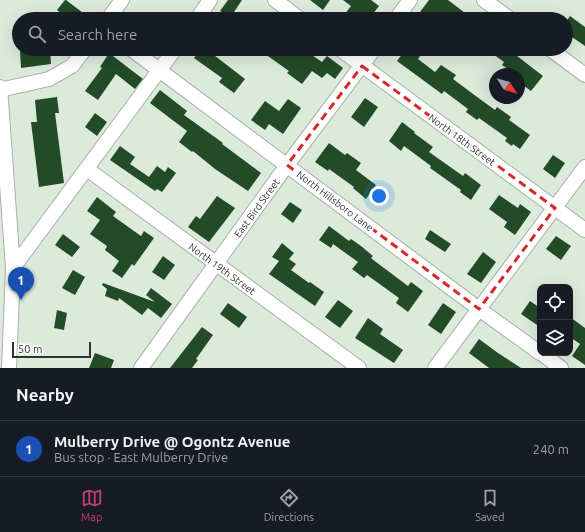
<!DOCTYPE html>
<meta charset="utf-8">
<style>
:root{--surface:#171b24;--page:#242831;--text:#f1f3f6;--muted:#9ea1a6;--line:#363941;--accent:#c43d7c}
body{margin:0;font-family:Ubuntu,sans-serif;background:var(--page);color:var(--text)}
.controls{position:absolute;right:12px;bottom:12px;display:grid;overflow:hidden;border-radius:8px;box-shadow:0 4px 16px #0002}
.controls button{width:36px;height:36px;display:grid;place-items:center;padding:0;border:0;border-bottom:1px solid var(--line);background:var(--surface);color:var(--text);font:20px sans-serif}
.compass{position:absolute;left:489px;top:68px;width:36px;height:36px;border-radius:50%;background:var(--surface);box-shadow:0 4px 16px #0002;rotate:126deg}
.scale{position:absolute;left:12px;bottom:10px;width:79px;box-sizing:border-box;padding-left:4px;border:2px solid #2e332e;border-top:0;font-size:11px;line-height:14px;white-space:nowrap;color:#2e332e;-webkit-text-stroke:3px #fff;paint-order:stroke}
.you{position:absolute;left:379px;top:196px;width:14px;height:14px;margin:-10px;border:3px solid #fff;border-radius:50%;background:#1a73e8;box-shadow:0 0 0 6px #1a73e833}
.badge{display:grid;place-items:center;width:26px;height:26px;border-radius:50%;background:var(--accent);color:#fff;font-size:13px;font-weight:700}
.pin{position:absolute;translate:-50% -33px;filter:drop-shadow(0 1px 2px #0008)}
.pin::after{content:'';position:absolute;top:21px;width:14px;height:12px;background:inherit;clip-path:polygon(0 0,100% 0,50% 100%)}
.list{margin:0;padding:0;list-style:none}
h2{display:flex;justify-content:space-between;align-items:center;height:52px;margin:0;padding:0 16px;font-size:17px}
h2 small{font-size:13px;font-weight:400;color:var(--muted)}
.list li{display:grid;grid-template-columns:26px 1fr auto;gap:12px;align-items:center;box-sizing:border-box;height:56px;padding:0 16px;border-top:1px solid var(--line)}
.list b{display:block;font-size:15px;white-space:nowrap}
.list p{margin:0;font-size:13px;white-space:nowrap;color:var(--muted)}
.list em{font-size:13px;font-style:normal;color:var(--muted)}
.icon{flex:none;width:22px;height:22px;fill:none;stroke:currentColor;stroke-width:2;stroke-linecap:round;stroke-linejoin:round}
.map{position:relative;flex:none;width:585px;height:368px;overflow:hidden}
.search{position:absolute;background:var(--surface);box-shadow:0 4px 16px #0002;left:12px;right:12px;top:12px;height:44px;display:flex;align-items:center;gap:10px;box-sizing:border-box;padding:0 14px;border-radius:22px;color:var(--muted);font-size:15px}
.sheet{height:108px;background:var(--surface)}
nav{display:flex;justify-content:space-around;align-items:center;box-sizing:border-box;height:56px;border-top:1px solid var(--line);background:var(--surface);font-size:11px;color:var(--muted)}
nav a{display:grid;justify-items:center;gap:2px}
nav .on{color:var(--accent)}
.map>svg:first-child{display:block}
.building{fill:#234b27}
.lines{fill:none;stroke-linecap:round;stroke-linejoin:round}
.minor-casing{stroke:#a5b2a5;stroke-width:16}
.minor{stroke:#fff;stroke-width:14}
.marked{fill:none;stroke:#d62828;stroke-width:3;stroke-dasharray:8 5;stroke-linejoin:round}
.labels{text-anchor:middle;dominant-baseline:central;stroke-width:4;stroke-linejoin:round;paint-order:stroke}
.street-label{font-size:10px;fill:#2e332e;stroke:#fff}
</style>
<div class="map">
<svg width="585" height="368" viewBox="0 0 585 368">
<rect width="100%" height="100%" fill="#dceadc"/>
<path class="building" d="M65 0H66L91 19H68L57 10Z
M228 0H242L230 18 220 11Z
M310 0H330L323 10Z
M343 0H371L379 6 369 19H341L351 6Z
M429 0H448L473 19H430L420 12Z
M570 16 585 27V46L566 33V22Z
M40 49H50L51 64 21 68 20 51Z
M200 49H206L245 79 234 93 219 82 222 78 194 58Z
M258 49H303L322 62 327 56 343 68 335 79 327 73 322 78 312 71 302 84 287 73 289 71Z
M406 49H417L422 53 418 59 435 72 441 65 456 75 453 79 473 94 495 110 497 107 511 117 509 120 530 135 520 149 513 144 512 146 505 141 507 138 479 118 477 120 466 112 468 109 444 91 442 94 397 61Z
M486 49H508L543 76 531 91 519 82V74H515L502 65 504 62Z
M109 53 143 79 135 89 116 74 98 100 85 91 102 68 100 67Z
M160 90 187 111 184 115 223 143 222 144 261 173 248 191 215 169 193 151 192 152 179 142 187 131 150 103Z
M57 97 59 113H55L64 183 39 187 31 122H37L35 100Z
M365 98 378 107 364 127 351 117Z
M288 99 301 108 283 134 269 124 265 130 251 120 265 101 279 111Z
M95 113 107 122 97 136 85 127Z
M402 122 415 132 414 133 433 147 429 152 463 176 465 173 481 185 471 200 460 192 461 190 430 168 431 166 404 146 401 151 389 141Z
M329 143 345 155 347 153 361 163 356 170 376 185 366 199 353 188 354 187 329 169 328 171 315 162Z
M120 146 135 157 130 164 149 177 157 166 165 172 168 167 176 173 162 192 157 189 155 191 110 160Z
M553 155 565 163 555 178 543 169Z
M499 195 518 208 520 204 531 212 515 235 504 227 507 222 489 209Z
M217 196 235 208 209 242 188 227 196 216 200 219Z
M97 197 116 212 113 216 141 236 144 231 154 238 134 266 132 264 122 278 112 271 119 261 105 250 107 246 90 234 100 220 87 211Z
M290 202 302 210 293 223 281 214Z
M329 226 349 241 351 239 361 246 373 256 371 258 376 262 408 286 411 282 423 291 408 312 396 303 399 298 367 275 364 278 352 269 358 262 333 244 331 248 319 240Z
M430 230 451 244 445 252 425 239Z
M63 234 80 247 72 257 55 245Z
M556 236 571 246 561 260 546 249Z
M282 243 294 253 289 259 296 264 291 270 309 283 310 282 324 292 315 306 269 274 279 261 272 257Z
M483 252 496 262 481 283 467 274Z
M163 256 175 265 164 280 152 272Z
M73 270 85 277 75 295 62 288Z
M103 283 155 302 146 295 151 288 172 304 161 318 148 308 142 315 119 298 118 301 105 296 107 289 102 285Z
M338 300 353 311 340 328 325 317Z
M530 301 540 308V327L521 314Z
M228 303 247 317 239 328 220 314Z
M443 303 456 312 441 334 428 325Z
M57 310 67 313 64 330 54 328Z
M570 317 585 328V365L572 356 580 344 570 337Z
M368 318 383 329 380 334 403 350 394 363 355 338Z
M202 327 213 335 196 359 198 360 192 368H170Z
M479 339 498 353 521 368H489L469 353Z
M95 353 114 360 111 368H89Z"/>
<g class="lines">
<defs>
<path id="minor" d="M275 0 300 19
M484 0 510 19
M108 19 122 0
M197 19 210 0
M396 19 410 0
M131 49 479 309 540 353
M340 49 585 230
M550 49 585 75
M0 87 13 268 9 368
M0 90 49 79 72 66 85 49
M87 169 359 368
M13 268 175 49
M541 353 561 368
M141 368 287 165 374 49
M435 368 585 167"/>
</defs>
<use href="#minor" class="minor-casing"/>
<use href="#minor" class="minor"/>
</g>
<path class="marked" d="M362 66 555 208 479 309 287 165Z"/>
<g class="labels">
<g class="street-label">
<text transform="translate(462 140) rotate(36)">North 18th Street</text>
<text transform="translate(335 201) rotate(37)">North Hillsboro Lane</text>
<text transform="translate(257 208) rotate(-54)">East Bird Street</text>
<text transform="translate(222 269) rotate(36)">North 19th Street</text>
</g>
</g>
</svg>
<div class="controls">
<button><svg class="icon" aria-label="locate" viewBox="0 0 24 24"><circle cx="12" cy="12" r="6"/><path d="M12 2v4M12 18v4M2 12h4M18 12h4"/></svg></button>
<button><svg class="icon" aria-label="layers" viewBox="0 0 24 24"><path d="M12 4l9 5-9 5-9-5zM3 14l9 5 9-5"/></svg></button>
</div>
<svg class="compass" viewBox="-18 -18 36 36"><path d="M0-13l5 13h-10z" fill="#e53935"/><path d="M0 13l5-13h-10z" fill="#9ea1a6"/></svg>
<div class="scale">50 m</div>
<div class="you"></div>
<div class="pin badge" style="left:21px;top:300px;background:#1a4fb4">1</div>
<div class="search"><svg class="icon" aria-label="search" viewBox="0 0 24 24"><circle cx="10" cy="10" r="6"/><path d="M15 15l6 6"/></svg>Search here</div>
</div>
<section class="sheet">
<h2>Nearby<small></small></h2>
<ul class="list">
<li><span class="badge" style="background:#1a4fb4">1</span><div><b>Mulberry Drive @ Ogontz Avenue</b><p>Bus stop · East Mulberry Drive</p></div><em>240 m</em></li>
</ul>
</section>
<nav>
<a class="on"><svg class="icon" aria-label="map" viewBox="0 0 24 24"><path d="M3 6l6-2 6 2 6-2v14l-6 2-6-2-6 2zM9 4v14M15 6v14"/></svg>Map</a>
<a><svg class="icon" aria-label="directions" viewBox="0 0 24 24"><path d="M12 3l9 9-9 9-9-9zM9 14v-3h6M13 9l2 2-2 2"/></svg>Directions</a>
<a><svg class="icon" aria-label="saved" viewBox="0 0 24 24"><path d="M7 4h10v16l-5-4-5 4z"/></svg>Saved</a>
</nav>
